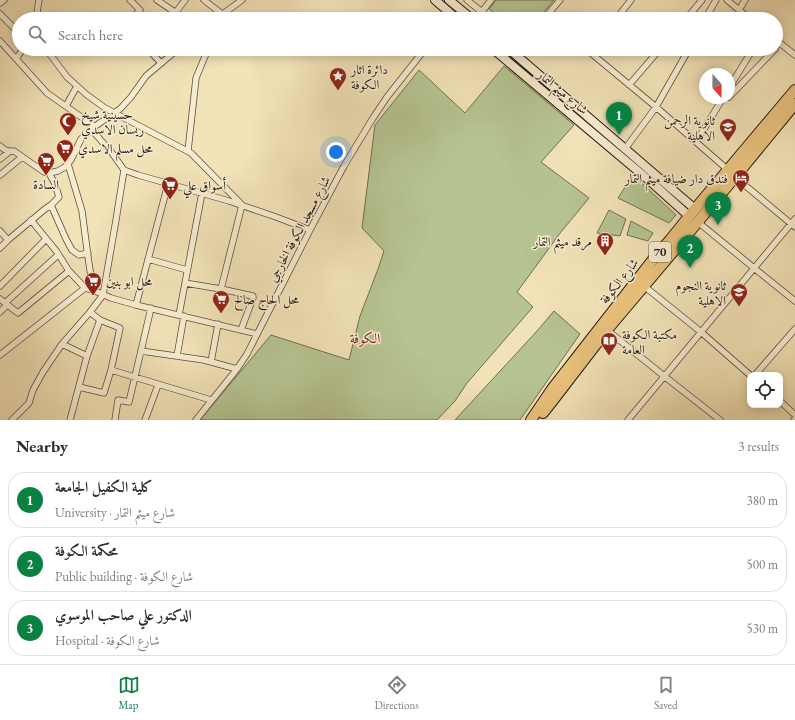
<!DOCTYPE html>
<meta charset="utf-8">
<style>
:root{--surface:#fff;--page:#f7f7f7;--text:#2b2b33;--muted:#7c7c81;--line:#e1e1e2;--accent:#0b8043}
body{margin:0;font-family:"EB Garamond",Amiri,serif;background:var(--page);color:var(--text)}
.controls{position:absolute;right:12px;bottom:12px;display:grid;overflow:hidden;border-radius:8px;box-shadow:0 2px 10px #0003}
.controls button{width:36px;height:36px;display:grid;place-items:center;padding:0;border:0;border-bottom:1px solid var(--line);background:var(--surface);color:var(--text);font:20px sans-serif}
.compass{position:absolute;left:699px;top:68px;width:36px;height:36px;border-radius:50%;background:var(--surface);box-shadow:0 2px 10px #0003;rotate:160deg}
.you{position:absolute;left:336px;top:152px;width:14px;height:14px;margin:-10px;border:3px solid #fff;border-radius:50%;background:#1a73e8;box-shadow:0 0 0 6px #1a73e833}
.badge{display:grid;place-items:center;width:26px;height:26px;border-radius:50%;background:var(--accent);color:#fff;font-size:13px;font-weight:700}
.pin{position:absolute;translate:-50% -33px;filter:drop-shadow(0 1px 2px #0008)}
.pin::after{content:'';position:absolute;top:21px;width:14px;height:12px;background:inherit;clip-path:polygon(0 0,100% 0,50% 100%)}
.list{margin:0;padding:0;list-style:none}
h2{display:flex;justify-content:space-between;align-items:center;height:52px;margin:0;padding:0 16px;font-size:17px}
h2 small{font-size:13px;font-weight:400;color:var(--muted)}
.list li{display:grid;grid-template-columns:26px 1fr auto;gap:12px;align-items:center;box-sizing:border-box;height:56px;margin:0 8px 8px;padding:0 8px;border:1px solid var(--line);border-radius:16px}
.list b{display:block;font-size:15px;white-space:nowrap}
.list p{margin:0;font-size:13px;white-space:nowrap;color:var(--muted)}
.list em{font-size:13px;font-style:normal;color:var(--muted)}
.icon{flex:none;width:22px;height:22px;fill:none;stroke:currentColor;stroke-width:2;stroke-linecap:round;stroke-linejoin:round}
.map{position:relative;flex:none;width:795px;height:420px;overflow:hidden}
.search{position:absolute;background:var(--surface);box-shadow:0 2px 10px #0003;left:12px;right:12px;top:12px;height:44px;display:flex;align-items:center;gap:10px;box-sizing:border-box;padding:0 14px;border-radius:22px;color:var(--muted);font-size:15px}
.sheet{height:244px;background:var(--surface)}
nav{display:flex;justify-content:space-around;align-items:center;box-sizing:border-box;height:56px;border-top:1px solid var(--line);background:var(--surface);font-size:11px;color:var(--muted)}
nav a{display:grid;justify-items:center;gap:2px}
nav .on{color:var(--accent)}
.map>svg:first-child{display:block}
.green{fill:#b6c492;stroke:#6e6f53}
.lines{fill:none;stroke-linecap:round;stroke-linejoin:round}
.street-casing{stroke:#594c3d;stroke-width:7}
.secondary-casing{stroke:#261a14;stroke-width:10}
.highway-casing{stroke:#261a14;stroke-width:12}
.street{stroke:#f7ecd0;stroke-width:5.5}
.secondary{stroke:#f7ecd0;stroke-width:8}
.highway{stroke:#e9c17c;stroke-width:10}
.labels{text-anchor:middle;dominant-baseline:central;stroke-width:3;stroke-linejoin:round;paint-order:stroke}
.shield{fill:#f7ecd0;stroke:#65594c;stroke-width:1}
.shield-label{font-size:12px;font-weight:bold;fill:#261a14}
.poi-label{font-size:13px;fill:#261a14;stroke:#f7ecd0;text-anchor:start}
.street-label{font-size:13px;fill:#261a14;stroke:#f7ecd0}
.neighbourhood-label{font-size:14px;fill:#7a1f14;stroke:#f7ecd0}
</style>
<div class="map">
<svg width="795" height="420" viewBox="0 0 795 420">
<rect width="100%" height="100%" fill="#f2e2b7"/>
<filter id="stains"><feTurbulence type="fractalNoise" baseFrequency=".005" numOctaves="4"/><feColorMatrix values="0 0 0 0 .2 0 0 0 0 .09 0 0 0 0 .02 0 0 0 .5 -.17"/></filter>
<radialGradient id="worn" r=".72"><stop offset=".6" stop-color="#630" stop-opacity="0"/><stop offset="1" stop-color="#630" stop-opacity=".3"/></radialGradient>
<path class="green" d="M496 0H554L538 19H502L489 9Z
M504 66 574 125 541 162 589 198 561 232 517 292 533 307 467 383 455 401 437 420H200L271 335 349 360 360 316 378 269 384 251 362 228 375 125 419 70 465 113Z
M633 175 676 215 669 223 618 198Z
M609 210 626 219 620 236 597 233Z
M631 221 653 233 648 241 627 235Z
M554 311 580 334 520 420H455L537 331Z"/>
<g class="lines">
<defs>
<path id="street" d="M130 0 140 10 131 19
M157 0 185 19
M204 0 222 14 220 17
M467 0 482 12
M727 0 750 19
M0 3 4 0
M739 10 745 0
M176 12 185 0
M0 14 19 33
M36 19 39 0
M216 19 242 0
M476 19 491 0
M544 19 560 0
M616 19 631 0
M686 19 702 0
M705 19 716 0
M776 40 795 55
M0 41 47 93 94 126
M46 49 67 77 87 95 105 108 191 153 242 205 221 289
M148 49 161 63
M586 49 656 107 728 170
M16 59 23 49
M629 85 660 49
M729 88 753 49
M729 97 775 49
M66 106 77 86
M696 142 723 98
M0 146C5 150 7 152 14 151L44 172 49 173 58 171 65 167 71 160 81 139 91 129 120 109 131 97 146 76 178 49
M625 149 656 107 689 49
M188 151 196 78 208 49
M0 159 10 151
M68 164 82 211 88 257 93 290
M124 170 138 175 229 201 276 217 310 230
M0 175 22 157
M735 177 795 227
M51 205 66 239 72 250 79 255 88 253
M31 220 57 252 69 271 85 288
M698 222 754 268 795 301
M0 231 8 240
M0 248 8 240 45 209 51 205 59 197 55 184 49 173
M148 259 187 270
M185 283 221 289 253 296V298L241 330
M0 286 46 239
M644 286 701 332 750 375
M0 299 18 313 69 271
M5 303 58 255
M136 305 168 184
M0 312 7 305
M179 315 202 193
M607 330 664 376 720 420
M62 344 87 356
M141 351 204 360 237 369
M0 355 85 288 93 290 111 298 136 305 257 334
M177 356 184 316
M211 362 218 324
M111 370 211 400
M755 375 795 329
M79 387 104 393 111 370 120 328 100 320 90 312
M780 401 795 415
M12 420 29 403 33 390 43 372 62 344 90 312 103 295 116 220 124 170 112 153 91 129
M70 420 87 356 100 320
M115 420 118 400 129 402 151 308
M145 420 158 385
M196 420 237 369 247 354 310 230 344 166 373 118 387 97 425 49
M628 420 795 219
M794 420 795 419"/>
<path id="secondary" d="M435 0 457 19
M449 0 472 19
M493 49 651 182 689 216
M509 49 695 209"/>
<path id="highway" d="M543 413 554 399 607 330 677 247 735 177 795 104
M531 420 552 389 655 257 670 240 695 209 795 90"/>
</defs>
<use href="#street" class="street-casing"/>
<use href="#secondary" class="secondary-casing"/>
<use href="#highway" class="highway-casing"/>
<use href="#street" class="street"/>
<use href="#secondary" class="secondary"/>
<use href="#highway" class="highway"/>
</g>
<defs>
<symbol id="sight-pin" viewBox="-11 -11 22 30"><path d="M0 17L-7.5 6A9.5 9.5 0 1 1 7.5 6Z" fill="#8f2418" stroke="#f7ecd0"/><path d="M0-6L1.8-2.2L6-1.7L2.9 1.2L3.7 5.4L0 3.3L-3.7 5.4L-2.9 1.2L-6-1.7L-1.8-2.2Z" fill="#fff"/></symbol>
<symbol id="mosque-pin" viewBox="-11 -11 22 30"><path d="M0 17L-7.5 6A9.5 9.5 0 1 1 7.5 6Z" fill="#8f2418" stroke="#f7ecd0"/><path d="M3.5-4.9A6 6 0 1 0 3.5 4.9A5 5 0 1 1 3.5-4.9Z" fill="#fff"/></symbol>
<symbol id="school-pin" viewBox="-11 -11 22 30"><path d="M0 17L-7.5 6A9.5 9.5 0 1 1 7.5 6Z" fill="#8f2418" stroke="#f7ecd0"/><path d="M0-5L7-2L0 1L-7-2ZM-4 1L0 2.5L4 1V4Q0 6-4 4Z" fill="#fff"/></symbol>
<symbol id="supermarket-pin" viewBox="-11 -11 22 30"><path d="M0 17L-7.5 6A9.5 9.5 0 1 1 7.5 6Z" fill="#8f2418" stroke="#f7ecd0"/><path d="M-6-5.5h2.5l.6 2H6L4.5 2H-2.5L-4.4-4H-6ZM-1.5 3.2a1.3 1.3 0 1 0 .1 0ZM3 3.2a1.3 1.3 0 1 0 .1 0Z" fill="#fff"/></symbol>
<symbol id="hotel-pin" viewBox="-11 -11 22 30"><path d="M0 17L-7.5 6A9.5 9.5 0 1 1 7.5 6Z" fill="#8f2418" stroke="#f7ecd0"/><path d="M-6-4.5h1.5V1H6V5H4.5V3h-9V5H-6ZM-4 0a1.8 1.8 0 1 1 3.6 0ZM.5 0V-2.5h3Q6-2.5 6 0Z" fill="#fff"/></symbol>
<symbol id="building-pin" viewBox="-11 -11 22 30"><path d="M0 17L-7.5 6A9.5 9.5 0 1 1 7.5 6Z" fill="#8f2418" stroke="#f7ecd0"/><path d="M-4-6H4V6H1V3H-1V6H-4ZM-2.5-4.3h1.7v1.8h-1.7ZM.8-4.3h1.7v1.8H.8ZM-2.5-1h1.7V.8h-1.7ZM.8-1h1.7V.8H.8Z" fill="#fff"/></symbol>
<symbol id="library-pin" viewBox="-11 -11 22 30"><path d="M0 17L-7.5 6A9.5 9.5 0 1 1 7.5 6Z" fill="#8f2418" stroke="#f7ecd0"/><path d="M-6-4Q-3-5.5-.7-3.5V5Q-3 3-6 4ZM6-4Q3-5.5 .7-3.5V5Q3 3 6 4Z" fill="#fff"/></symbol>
</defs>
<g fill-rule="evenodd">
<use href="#sight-pin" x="328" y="66" width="20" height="27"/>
<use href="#mosque-pin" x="58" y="111" width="20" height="27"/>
<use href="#school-pin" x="718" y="117" width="20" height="27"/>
<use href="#supermarket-pin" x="55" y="138" width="20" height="27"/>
<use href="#supermarket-pin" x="36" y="151" width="20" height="27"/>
<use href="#hotel-pin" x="731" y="168" width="20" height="27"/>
<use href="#supermarket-pin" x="160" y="175" width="20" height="27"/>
<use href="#building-pin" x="595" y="231" width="20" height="27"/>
<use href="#supermarket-pin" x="83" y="271" width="20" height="27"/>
<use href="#school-pin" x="729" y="282" width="20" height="27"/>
<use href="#supermarket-pin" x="211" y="289" width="20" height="27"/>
<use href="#library-pin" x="599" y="331" width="20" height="27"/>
</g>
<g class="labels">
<rect class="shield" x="649" y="242" width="22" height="20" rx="3"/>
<g class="shield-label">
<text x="660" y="252">70</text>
</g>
<g class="poi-label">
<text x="351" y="69">دائرة اثار<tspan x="351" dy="15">الكوفة</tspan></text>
<text x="81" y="114">حسينية شيخ<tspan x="81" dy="15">ريسان الاسدي</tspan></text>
<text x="715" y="120" text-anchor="end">ثانوية الرحمن<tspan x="715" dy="15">الاهلية</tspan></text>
<text x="78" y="148">محل مسلم الاسدي</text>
<text x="728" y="178" text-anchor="end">فندق دار ضيافة ميثم التمار</text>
<text x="46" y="184" text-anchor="middle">السادة</text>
<text x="183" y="185">أسواق علي</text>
<text x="592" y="241" text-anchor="end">مرقد ميثم التمار</text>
<text x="106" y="281">محل ابو بنين</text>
<text x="726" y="285" text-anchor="end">ثانوية النجوم<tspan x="726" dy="15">الاهلية</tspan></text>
<text x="234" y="299">محل الحاج صالح</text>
<text x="622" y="334">مكتبة الكوفة<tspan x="622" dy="15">العامة</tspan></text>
</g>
<g class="street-label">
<text transform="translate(563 92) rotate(40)">شارع ميثم التمار</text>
<text transform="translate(299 229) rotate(-62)">شارع مسجد الكوفة الخارجي</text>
<text transform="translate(619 281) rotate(-52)">شارع الكوفة</text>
</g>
<g class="neighbourhood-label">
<text x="365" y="338">الكوفة</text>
</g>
</g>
<rect width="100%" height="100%" filter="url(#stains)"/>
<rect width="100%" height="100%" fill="url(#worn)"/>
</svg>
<div class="controls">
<button><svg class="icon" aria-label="locate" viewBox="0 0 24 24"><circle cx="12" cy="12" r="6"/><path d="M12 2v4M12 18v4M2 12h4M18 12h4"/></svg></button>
</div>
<svg class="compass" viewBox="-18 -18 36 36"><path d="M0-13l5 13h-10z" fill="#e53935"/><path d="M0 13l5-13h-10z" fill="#7c7c81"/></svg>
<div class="you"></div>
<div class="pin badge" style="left:619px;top:135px">1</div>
<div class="pin badge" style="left:690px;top:268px">2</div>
<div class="pin badge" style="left:718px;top:225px">3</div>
<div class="search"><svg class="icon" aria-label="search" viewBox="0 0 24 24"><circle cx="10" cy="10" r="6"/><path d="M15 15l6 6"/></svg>Search here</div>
</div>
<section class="sheet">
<h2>Nearby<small>3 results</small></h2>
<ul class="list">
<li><span class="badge">1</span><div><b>كلية الكفيل الجامعة</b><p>University · شارع ميثم التمار</p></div><em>380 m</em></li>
<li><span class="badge">2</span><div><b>محكمة الكوفة</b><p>Public building · شارع الكوفة</p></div><em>500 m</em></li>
<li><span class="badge">3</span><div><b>الدكتور علي صاحب الموسوي</b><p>Hospital · شارع الكوفة</p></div><em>530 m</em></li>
</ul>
</section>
<nav>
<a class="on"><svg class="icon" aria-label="map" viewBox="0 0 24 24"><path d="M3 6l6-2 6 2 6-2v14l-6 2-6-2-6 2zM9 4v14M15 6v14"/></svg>Map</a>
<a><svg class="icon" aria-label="directions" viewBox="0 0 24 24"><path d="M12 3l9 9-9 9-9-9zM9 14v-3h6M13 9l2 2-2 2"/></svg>Directions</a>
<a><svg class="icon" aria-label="saved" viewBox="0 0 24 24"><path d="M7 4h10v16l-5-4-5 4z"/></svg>Saved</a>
</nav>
